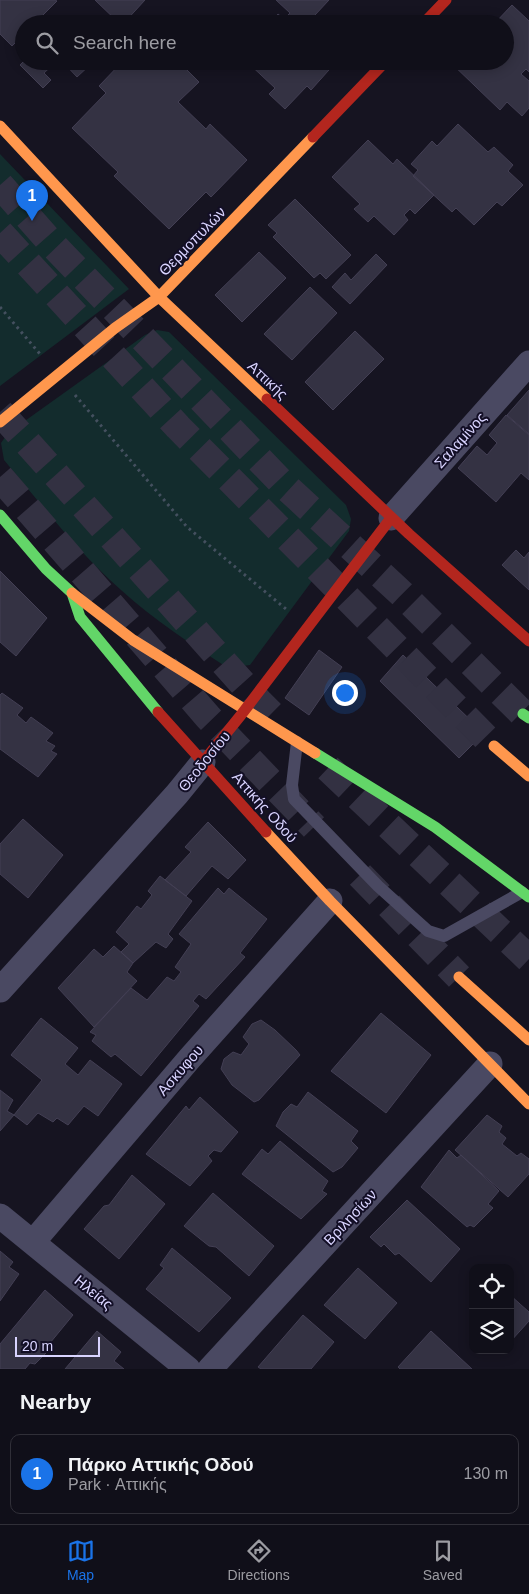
<!DOCTYPE html>
<meta charset="utf-8">
<style>
:root{--surface:#100f19;--page:#1e1d26;--text:#f1f3f6;--muted:#9c9ca2;--line:#302f38;--accent:#1a73e8}
body{margin:0;font-family:Arial,sans-serif;background:var(--page);color:var(--text)}
.controls{position:absolute;right:15px;bottom:15px;display:grid;overflow:hidden;border-radius:10px;box-shadow:0 2px 12px #0003}
.controls button{width:45px;height:45px;display:grid;place-items:center;padding:0;border:0;border-bottom:1px solid var(--line);background:var(--surface);color:var(--text);font:25px sans-serif}
.scale{position:absolute;left:15px;bottom:12px;width:85px;box-sizing:border-box;padding-left:5px;border:2px solid #d9d4ff;border-top:0;font-size:14px;line-height:18px;white-space:nowrap;color:#d9d4ff;-webkit-text-stroke:4px #130f26;paint-order:stroke}
.you{position:absolute;left:344px;top:692px;width:18px;height:18px;margin:-12px;border:4px solid #fff;border-radius:50%;background:#1a73e8;box-shadow:0 0 0 8px #1a73e833}
.badge{display:grid;place-items:center;width:32px;height:32px;border-radius:50%;background:var(--accent);color:#fff;font-size:16px;font-weight:700}
.pin{position:absolute;translate:-50% -41px;filter:drop-shadow(0 1px 2px #0008)}
.pin::after{content:'';position:absolute;top:26px;width:18px;height:15px;background:inherit;clip-path:polygon(0 0,100% 0,50% 100%)}
.list{margin:0;padding:0;list-style:none}
h2{display:flex;justify-content:space-between;align-items:center;height:65px;margin:0;padding:0 20px;font-size:21px}
h2 small{font-size:16px;font-weight:400;color:var(--muted)}
.list li{display:grid;grid-template-columns:32px 1fr auto;gap:15px;align-items:center;box-sizing:border-box;height:80px;margin:0 10px 10px;padding:0 10px;border:1px solid var(--line);border-radius:10px}
.list b{display:block;font-size:19px;white-space:nowrap}
.list p{margin:0;font-size:16px;white-space:nowrap;color:var(--muted)}
.list em{font-size:16px;font-style:normal;color:var(--muted)}
.icon{flex:none;width:28px;height:28px;fill:none;stroke:currentColor;stroke-width:2;stroke-linecap:round;stroke-linejoin:round}
.map{position:relative;flex:none;width:529px;height:1369px;overflow:hidden}
.search{position:absolute;background:var(--surface);box-shadow:0 2px 12px #0003;left:15px;right:15px;top:15px;height:55px;display:flex;align-items:center;gap:12px;box-sizing:border-box;padding:0 18px;border-radius:28px;color:var(--muted);font-size:19px}
.sheet{height:155px;background:var(--surface)}
nav{display:flex;justify-content:space-around;align-items:center;box-sizing:border-box;height:70px;border-top:1px solid var(--line);background:var(--surface);font-size:14px;color:var(--muted)}
nav a{display:grid;justify-items:center;gap:2px}
nav .on{color:var(--accent)}
.map>svg:first-child{display:block}
.green{fill:#132c2d}
.building{fill:#343243;stroke:#433f54}
.lines{fill:none;stroke-linecap:round;stroke-linejoin:round}
.highway-tunnel{stroke:#333142;stroke-width:28;stroke-dasharray:28 14;stroke-linecap:butt}
.path{stroke:#44505f;stroke-width:3;stroke-dasharray:2.5 4;stroke-linecap:butt}
.lane{stroke:#4a4962;stroke-width:12}
.street{stroke:#4a4962;stroke-width:25}
.fast{stroke:#63d668;stroke-width:11}
.slow{stroke:#ff974d;stroke-width:11}
.jam{stroke:#b3261e;stroke-width:11}
.labels{text-anchor:middle;dominant-baseline:central;stroke-width:4;stroke-linejoin:round;paint-order:stroke}
.street-label{font-size:15px;fill:#d9d4ff;stroke:#130f26}
</style>
<div class="map">
<svg width="529" height="1369" viewBox="0 0 529 1369">
<rect width="100%" height="100%" fill="#161421"/>
<path class="green" d="M0 154 129 289 0 386Z
M157 330 169 332 346 505 351 519 349 531 250 665 228 668C191 644 154 620 121 590 77 551 41 504 4 460L1 443 8 433 145 335Z"/>
<path class="building" d="M0 0H55L57 1 34 24H24V34L12 46 0 34Z
M95 0H145L123 24H120Z
M276 0H329L315 15 324 24H269L278 14 284 19 290 13Z
M512 5 529 21V72L526 69 521 74 529 81V108L522 116 507 102 500 110 449 61H505V24H494Z
M24 61H57L44 73 51 80 43 88 20 65Z
M62 61H89L91 64 77 77Z
M123 61H178L199 82 178 102 206 129 210 124 247 160 211 197 206 192 169 229 114 176 118 172 72 128 106 93 99 86Z
M246 61H337L311 90 307 86 285 109 269 94 275 88Z
M458 124 488 152 494 147 513 165 508 171 523 185 502 206 497 202 474 225 456 208 452 212 413 176 418 170 411 164 432 141 437 146Z
M368 140 393 164 397 159 434 195 415 214 410 209 404 215 408 220 394 235 374 216 368 222 354 209 360 204 332 177Z
M295 199 351 255 326 279 320 273 314 278 273 237 277 233 268 225Z
M259 252 286 278 242 322 215 295Z
M376 254 387 265 350 304 332 287 345 273 351 280Z
M310 287 337 313 292 360 264 334Z
M355 331 384 359 333 410 305 382Z
M529 390V434L507 415Z
M506 415 529 435V480L521 473 496 502 458 468 477 446 487 455 497 443 489 435Z
M516 550 524 558 529 552V590L502 565Z
M0 571 47 618 16 656 0 642Z
M319 650 342 667 309 715 285 698Z
M403 655 484 733 459 758 380 681Z
M2 693 23 708 17 715 26 723 31 717 53 733 46 741 55 746 51 751 57 754 38 777 0 749V695Z
M23 819 63 855 28 898 0 874V844Z
M208 822 246 860 228 879 212 866 186 896 165 880 191 852 185 847Z
M160 876 192 901 168 934 173 939 166 948 156 942 133 963 121 952 129 944 116 932 137 906 141 909 152 895 148 891Z
M218 888 224 894 229 888 267 919 240 953 245 957 206 999 199 994 193 1001 199 1006 141 1076 115 1054 111 1057 92 1041 96 1035 90 1032 131 988 147 1000 167 977 174 981 181 972 175 967 191 944 179 934Z
M114 946 133 963 127 972 137 981 94 1027 58 988 94 949 103 957Z
M381 1013 431 1055 386 1113 331 1071Z
M41 1018 78 1048 65 1064 78 1075 90 1060 122 1084 98 1116 84 1106 68 1125 57 1118 53 1122 38 1113 27 1125 14 1115 42 1080 11 1055Z
M261 1020 275 1030 296 1050 300 1055 259 1100 254 1102 232 1085 221 1069 224 1059 233 1052 241 1055 249 1044 243 1037 252 1024Z
M0 1090 13 1100 7 1111 14 1115 0 1131Z
M308 1092 358 1131 351 1141 358 1148 342 1167 333 1172 276 1126 283 1112 291 1104 297 1107Z
M200 1097 238 1132 221 1152 214 1150 208 1156 212 1161 190 1186 146 1154 186 1106 189 1110Z
M487 1115 502 1126 499 1132 506 1138 502 1144 517 1156 521 1153 529 1159V1174L508 1197 455 1150Z
M280 1141 328 1181 322 1191 327 1194 301 1219 242 1174 262 1149 268 1154Z
M449 1150 457 1158 461 1155 499 1191 488 1204 493 1208 474 1227 470 1225 467 1227 421 1187Z
M132 1175 165 1204 119 1259 84 1229 104 1206 109 1205Z
M213 1193 274 1246 249 1276 216 1247 209 1246 184 1226Z
M407 1200 460 1249 431 1282 399 1253 395 1255 384 1244 381 1247 370 1237Z
M172 1248 231 1298 199 1332 146 1289 164 1268 160 1265Z
M0 1251 13 1262 9 1267 19 1274 0 1301Z
M358 1268 397 1303 365 1339 324 1305Z
M45 1290 73 1315 50 1343 51 1348 35 1364 30 1363 25 1369H0V1344Z
M510 1295 529 1312V1321L510 1342Z
M303 1315 334 1342 311 1369H261L258 1367Z
M97 1331 121 1352 114 1361 124 1369H65Z
M431 1331 472 1369H400L398 1367Z"/>
<g class="lines">
<path class="highway-tunnel" d="M0 185 54 246 283 484 402 594 523 714
M0 233 178 427 494 746
M0 412 260 703 271 714
M0 477 208 717 314 827
M328 768 529 959
M360 875 459 977"/>
<path class="path" d="M0 307 40 354
M75 395 187 527 286 609"/>
<path class="lane" d="M297 742 292 785 294 799 378 886 428 931 444 936 522 892"/>
<path class="street" d="M391 518 529 363
M0 990 177 794 203 762
M0 1216 188 1369
M33 1242 190 1058 330 901
M210 1369 490 1064"/>
<path class="fast" d="M0 515 46 569 72 593 80 617 158 712
M523 714 529 718
M315 753 435 827 529 897"/>
<path class="slow" d="M0 126 159 297 267 399
M0 422 115 328 159 297 313 137
M72 593 133 640 315 753
M494 746 529 776
M266 832 330 901 529 1104
M459 977 529 1040"/>
<path class="jam" d="M423 24 446 0
M313 137 386 61
M267 399 409 534 529 641
M158 712 266 832
M203 762 241 715 391 518"/>
</g>
<g class="labels">
<g class="street-label">
<text transform="translate(192 241) rotate(-46)">Θερμοπυλών</text>
<text transform="translate(268 380) rotate(43)">Αττικής</text>
<text transform="translate(460 440) rotate(-48)">Σαλαμίνος</text>
<text transform="translate(204 761) rotate(-51)">Θεοδοσίου</text>
<text transform="translate(265 807) rotate(48)">Αττικής Οδού</text>
<text transform="translate(180 1070) rotate(-49)">Ασκυφου</text>
<text transform="translate(350 1217) rotate(-47)">Βριλησίων</text>
<text transform="translate(94 1292) rotate(39)">Ηλείας</text>
</g>
</g>
</svg>
<div class="controls">
<button><svg class="icon" aria-label="locate" viewBox="0 0 24 24"><circle cx="12" cy="12" r="6"/><path d="M12 2v4M12 18v4M2 12h4M18 12h4"/></svg></button>
<button><svg class="icon" aria-label="layers" viewBox="0 0 24 24"><path d="M12 4l9 5-9 5-9-5zM3 14l9 5 9-5"/></svg></button>
</div>
<div class="scale">20 m</div>
<div class="you"></div>
<div class="pin badge" style="left:32px;top:221px">1</div>
<div class="search"><svg class="icon" aria-label="search" viewBox="0 0 24 24"><circle cx="10" cy="10" r="6"/><path d="M15 15l6 6"/></svg>Search here</div>
</div>
<section class="sheet">
<h2>Nearby<small></small></h2>
<ul class="list">
<li><span class="badge">1</span><div><b>Πάρκο Αττικής Οδού</b><p>Park · Αττικής</p></div><em>130 m</em></li>
</ul>
</section>
<nav>
<a class="on"><svg class="icon" aria-label="map" viewBox="0 0 24 24"><path d="M3 6l6-2 6 2 6-2v14l-6 2-6-2-6 2zM9 4v14M15 6v14"/></svg>Map</a>
<a><svg class="icon" aria-label="directions" viewBox="0 0 24 24"><path d="M12 3l9 9-9 9-9-9zM9 14v-3h6M13 9l2 2-2 2"/></svg>Directions</a>
<a><svg class="icon" aria-label="saved" viewBox="0 0 24 24"><path d="M7 4h10v16l-5-4-5 4z"/></svg>Saved</a>
</nav>
